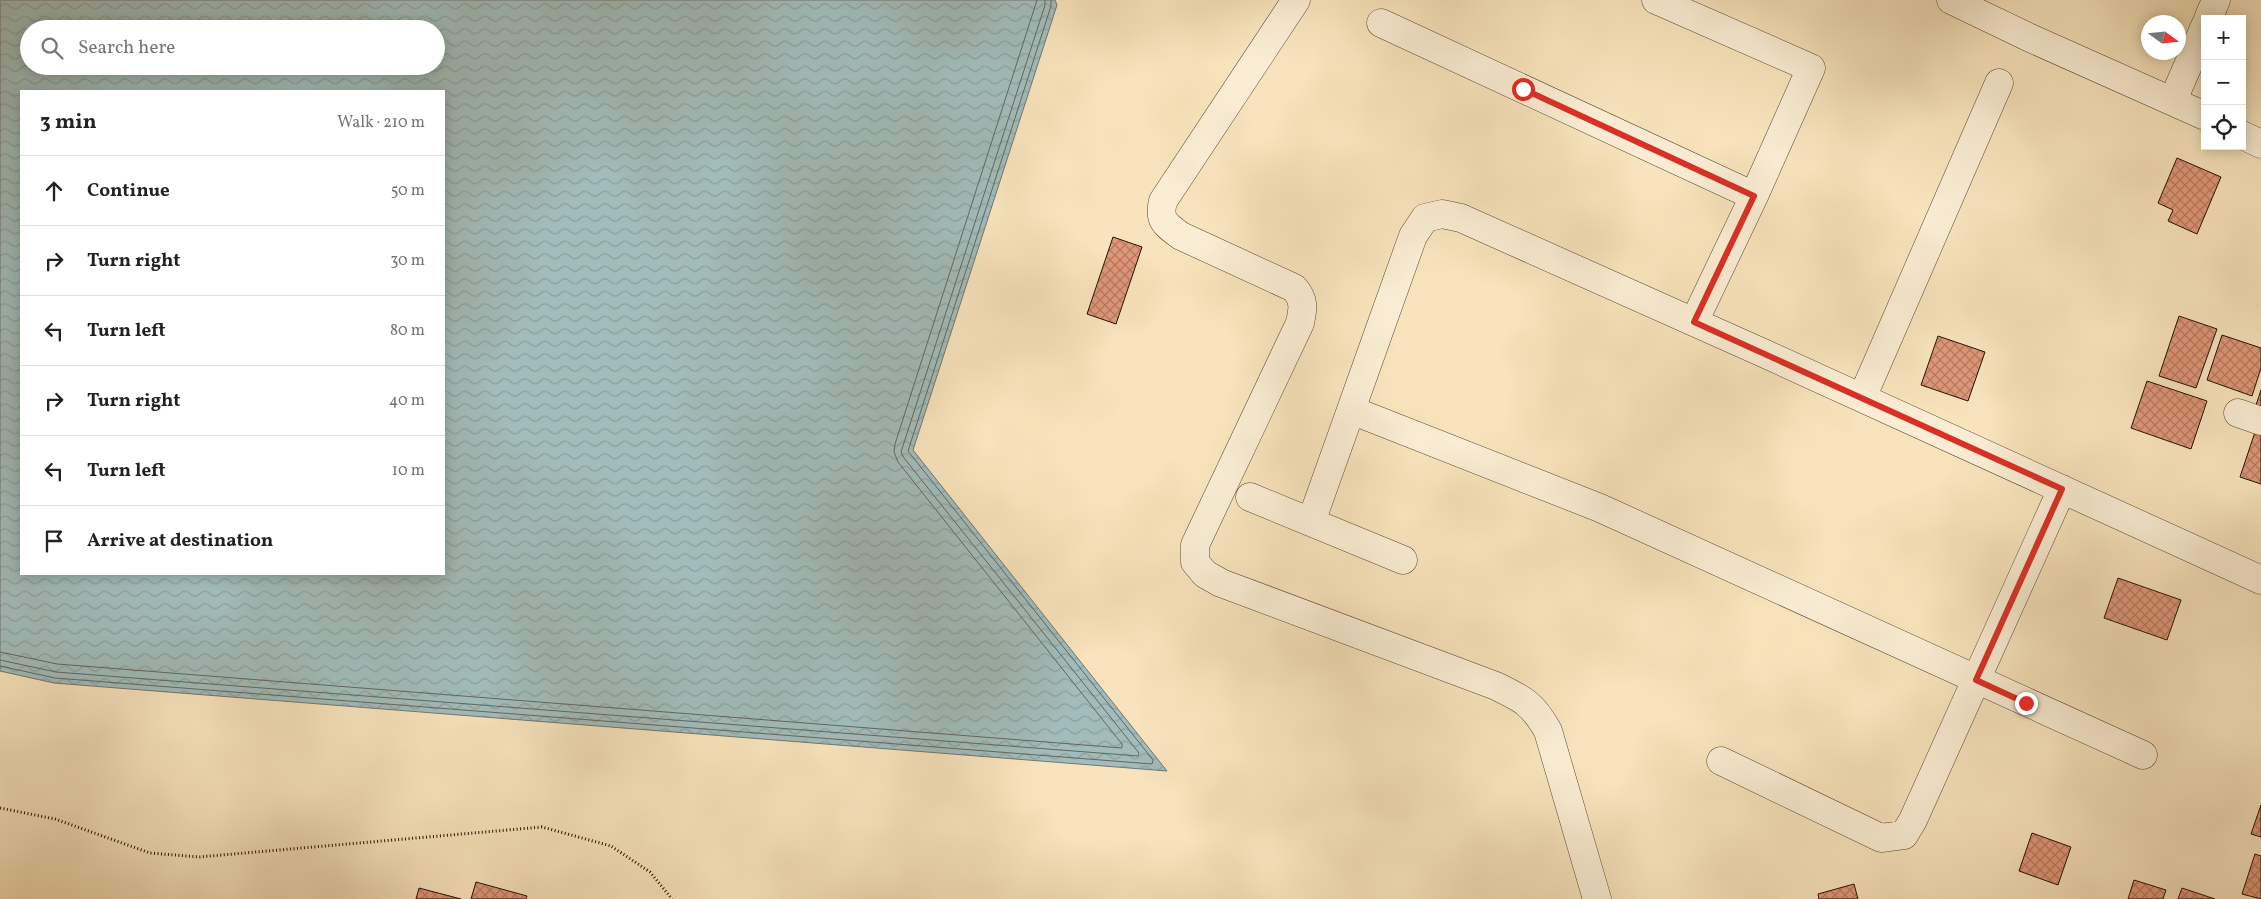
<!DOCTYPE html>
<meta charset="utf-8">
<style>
:root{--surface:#fff;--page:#f2f2f2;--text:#222;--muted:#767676;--line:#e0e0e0}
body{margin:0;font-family:Vollkorn,serif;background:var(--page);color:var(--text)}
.controls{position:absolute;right:15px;top:15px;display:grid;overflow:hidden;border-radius:0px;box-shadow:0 2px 12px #0003}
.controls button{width:45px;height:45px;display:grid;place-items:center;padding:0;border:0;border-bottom:1px solid var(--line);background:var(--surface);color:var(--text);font:25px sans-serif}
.compass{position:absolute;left:2141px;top:15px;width:45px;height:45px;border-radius:50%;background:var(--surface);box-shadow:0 2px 12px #0003;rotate:105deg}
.stop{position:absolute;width:15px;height:15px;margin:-11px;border:4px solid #d93025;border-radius:50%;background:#fff}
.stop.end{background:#d93025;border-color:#fff;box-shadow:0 1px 5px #0008}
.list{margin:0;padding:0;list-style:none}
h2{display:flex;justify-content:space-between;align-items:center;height:65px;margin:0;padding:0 20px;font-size:21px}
h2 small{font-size:16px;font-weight:400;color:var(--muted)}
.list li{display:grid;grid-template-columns:32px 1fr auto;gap:15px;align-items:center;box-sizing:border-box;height:70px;padding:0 20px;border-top:1px solid var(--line)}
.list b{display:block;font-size:19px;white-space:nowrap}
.list em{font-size:16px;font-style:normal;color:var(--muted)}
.icon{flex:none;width:28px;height:28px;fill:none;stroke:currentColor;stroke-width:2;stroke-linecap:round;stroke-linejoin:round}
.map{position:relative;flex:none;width:2261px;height:899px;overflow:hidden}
.search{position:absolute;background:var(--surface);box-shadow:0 2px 12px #0003;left:20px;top:20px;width:425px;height:55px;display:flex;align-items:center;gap:12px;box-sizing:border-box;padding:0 18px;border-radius:28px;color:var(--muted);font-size:19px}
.panel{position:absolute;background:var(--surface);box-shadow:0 2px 12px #0003;left:20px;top:90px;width:425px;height:485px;border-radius:0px}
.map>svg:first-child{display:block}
.water{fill:url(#water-waves);stroke:#707771;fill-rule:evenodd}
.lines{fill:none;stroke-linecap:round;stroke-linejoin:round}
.shore{stroke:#64665f;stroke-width:1}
.building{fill:url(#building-cross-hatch);stroke:#261004}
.minor-casing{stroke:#5a4532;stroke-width:29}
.path{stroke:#261004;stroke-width:3;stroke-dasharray:1 2.5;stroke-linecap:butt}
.minor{stroke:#faedd3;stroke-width:28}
.route{stroke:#d93025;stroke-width:6}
</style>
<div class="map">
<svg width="2261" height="899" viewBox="0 0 2261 899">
<defs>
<pattern id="water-waves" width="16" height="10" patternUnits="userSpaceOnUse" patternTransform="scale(1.25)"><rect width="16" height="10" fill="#a1bcba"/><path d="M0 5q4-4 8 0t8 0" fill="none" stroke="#8aa19e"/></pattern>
<pattern id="building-cross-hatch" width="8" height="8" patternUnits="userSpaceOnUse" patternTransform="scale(1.25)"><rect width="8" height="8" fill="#e09779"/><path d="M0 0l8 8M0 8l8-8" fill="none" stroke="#b57a61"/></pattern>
</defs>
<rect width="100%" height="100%" fill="#f8e3bc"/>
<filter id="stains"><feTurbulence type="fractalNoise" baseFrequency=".004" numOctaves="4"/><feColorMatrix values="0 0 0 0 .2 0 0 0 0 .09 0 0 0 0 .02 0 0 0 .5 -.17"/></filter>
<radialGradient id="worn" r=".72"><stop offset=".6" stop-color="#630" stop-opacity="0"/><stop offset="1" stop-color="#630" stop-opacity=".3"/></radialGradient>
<path class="water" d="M0 0H1055L1057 5 913 450 1167 771 54 683 0 671ZM29 29H436V66H29ZM21 91H444V574H21Z"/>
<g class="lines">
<path class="shore" d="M0 652 57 664 1122 748V744L898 462 894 452 895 444 1037 0
M0 660 56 672 1138 756 1139 753 904 458 901 452 1045 5V0
M0 666 55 678 1152 764 1153 760 908 451 1051 6V0"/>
</g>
<path class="building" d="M2177 158 2221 177 2197 234 2168 221 2173 210 2158 203Z
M1113 237 1142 247 1116 324 1087 314Z
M2179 316 2217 329 2196 388 2159 376Z
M2222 335 2261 348V368L2252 396 2207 380Z
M1938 336 1985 352 1968 401 1921 385Z
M2147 381 2207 401 2191 449 2131 428Z
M2261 390V406L2256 405Z
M2255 432 2261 434V484L2240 477Z
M2118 578 2181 600 2167 640 2104 618Z
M2261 805V837L2251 834Z
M2032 833 2071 847 2058 885 2019 871Z
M2255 854 2261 856V899L2242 894Z
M2134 880 2166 890 2163 899H2128Z
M476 882 527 896 526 899H471Z
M1854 884 1858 899H1819L1818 894Z
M419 888 461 899H416Z
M2182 888 2215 899H2178Z"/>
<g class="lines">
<defs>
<path id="minor" d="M1296 0 1163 201C1158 221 1166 225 1181 236L1294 288C1305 300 1303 309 1300 323L1195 545V562L1205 574 1221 583 1496 686C1523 699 1533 704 1548 731L1597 899
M1656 0 1811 68 1754 196 1694 322
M1951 0 2028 37 2205 116
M2208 19 2216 0
M1381 23 1754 196
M2173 100 2205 26
M2242 135 2261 144
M1862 398 1999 83
M1351 410 1600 508 2143 755
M2238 413 2261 421
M1250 497 1403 560
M1311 522 1413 236 1425 218 1442 214 1461 218 1761 352 2261 580
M1721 761 1881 838 1904 835 1913 820 2062 489"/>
</defs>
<use href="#minor" class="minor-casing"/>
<path class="path" d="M0 808 55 819 150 853 199 857 542 827 611 846 650 872 672 899"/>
<use href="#minor" class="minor"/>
</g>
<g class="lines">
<path class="route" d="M1523 89 1754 196 1694 322 2062 489 1976 680 2026 703"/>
</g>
<rect width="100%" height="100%" filter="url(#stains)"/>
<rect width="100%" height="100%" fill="url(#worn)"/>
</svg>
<div class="controls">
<button>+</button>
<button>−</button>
<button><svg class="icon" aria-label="locate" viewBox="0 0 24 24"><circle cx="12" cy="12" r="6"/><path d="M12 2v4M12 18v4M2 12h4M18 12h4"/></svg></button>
</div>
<svg class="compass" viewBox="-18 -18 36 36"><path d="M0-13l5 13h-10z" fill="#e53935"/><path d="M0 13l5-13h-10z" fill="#767676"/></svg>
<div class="stop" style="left:1523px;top:89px"></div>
<div class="stop end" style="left:2026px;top:703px"></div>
<div class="search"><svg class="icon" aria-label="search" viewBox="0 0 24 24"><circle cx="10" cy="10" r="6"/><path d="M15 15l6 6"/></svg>Search here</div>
<section class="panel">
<h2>3 min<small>Walk · 210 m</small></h2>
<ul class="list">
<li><svg class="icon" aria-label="ahead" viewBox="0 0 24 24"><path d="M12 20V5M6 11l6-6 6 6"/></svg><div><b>Continue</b></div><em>50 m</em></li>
<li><svg class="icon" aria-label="right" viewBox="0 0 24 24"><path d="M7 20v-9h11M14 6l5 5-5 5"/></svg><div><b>Turn right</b></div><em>30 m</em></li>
<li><svg class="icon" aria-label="left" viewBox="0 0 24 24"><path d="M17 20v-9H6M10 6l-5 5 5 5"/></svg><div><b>Turn left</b></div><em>80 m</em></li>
<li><svg class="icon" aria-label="right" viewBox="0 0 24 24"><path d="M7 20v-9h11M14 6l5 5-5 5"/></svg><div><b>Turn right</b></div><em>40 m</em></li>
<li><svg class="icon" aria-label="left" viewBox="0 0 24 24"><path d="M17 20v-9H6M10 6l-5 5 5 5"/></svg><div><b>Turn left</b></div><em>10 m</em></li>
<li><svg class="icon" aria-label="arrive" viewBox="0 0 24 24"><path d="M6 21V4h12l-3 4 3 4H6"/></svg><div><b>Arrive at destination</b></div></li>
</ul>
</section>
</div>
